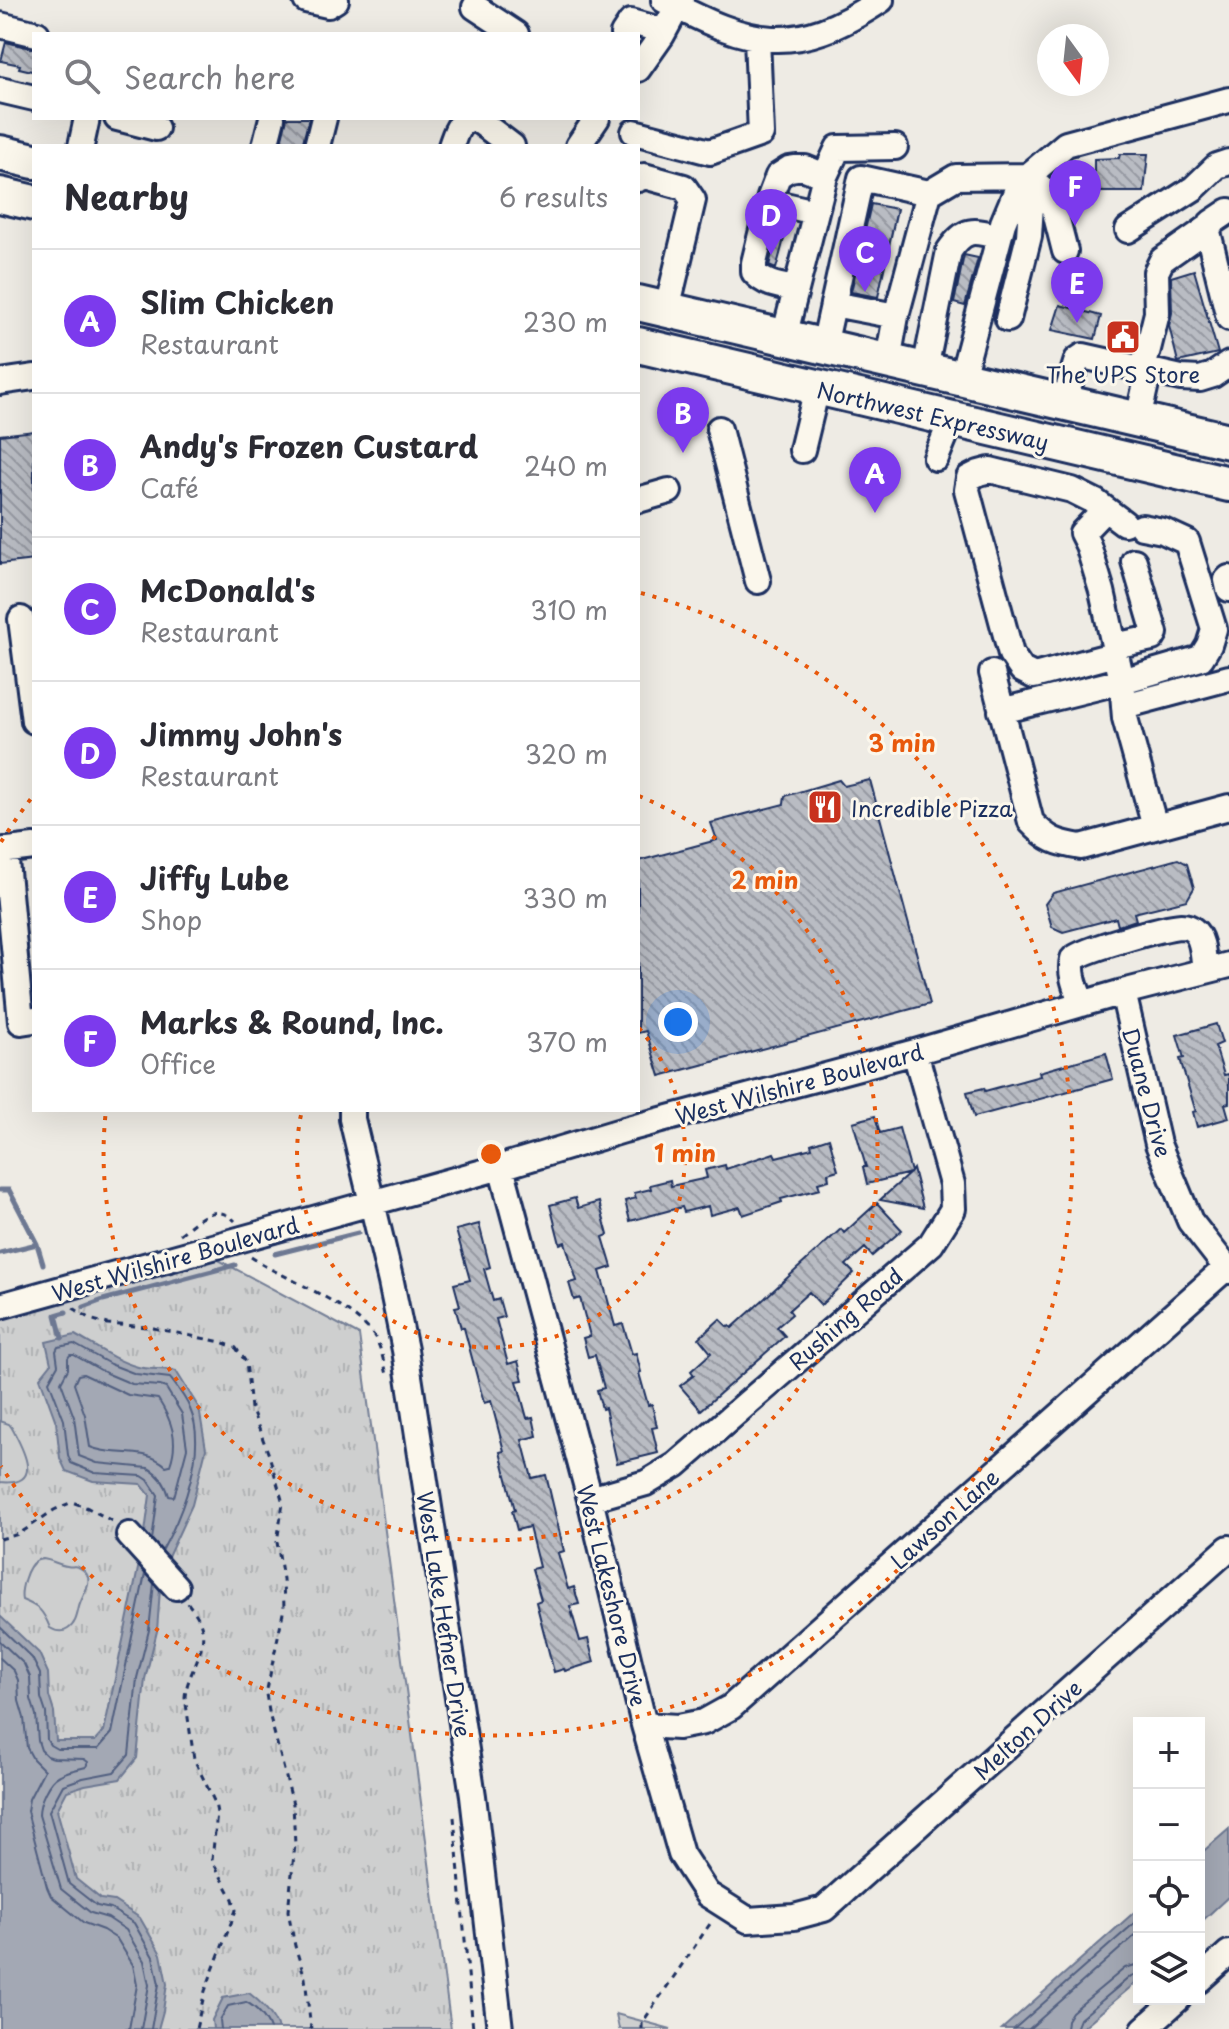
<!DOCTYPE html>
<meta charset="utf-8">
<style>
:root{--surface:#fff;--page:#f7f7f7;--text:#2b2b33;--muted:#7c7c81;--line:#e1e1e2;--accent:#7c3aed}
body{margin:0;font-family:"Playpen Sans",sans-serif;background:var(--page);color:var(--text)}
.controls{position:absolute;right:24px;bottom:24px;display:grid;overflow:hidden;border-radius:0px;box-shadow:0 8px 32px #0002}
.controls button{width:72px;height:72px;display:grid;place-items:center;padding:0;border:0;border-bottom:2px solid var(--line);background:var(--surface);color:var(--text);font:40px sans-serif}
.compass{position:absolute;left:1037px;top:24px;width:72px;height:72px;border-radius:50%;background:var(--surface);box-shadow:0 8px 32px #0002;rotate:165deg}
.you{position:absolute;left:678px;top:1022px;width:28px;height:28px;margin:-20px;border:6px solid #fff;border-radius:50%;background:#1a73e8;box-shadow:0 0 0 12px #1a73e833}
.badge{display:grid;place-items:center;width:52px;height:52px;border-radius:50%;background:var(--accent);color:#fff;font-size:26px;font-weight:700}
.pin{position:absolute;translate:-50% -66px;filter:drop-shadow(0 2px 4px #0008)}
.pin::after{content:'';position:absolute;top:42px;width:28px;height:24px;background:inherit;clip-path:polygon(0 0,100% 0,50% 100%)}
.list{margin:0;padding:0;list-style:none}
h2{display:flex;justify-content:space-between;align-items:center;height:104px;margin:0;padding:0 32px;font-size:34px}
h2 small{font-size:26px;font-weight:400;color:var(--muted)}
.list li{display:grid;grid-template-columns:52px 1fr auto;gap:24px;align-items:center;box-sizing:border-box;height:144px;padding:0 32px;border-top:2px solid var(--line)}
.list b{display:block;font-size:30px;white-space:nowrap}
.list p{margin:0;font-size:26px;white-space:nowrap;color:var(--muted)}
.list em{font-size:26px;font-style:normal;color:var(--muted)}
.icon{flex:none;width:44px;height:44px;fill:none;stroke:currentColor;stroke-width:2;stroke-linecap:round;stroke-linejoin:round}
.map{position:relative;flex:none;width:1229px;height:2029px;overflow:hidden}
.search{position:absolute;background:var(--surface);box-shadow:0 8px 32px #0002;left:32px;top:32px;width:608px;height:88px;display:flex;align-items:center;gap:20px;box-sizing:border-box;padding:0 28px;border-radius:0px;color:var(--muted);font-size:30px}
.panel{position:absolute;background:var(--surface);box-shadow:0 8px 32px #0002;left:32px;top:144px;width:608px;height:968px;border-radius:0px}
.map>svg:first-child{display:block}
.grass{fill:url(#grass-tufts);stroke:#747f96;stroke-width:2}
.garden{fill:#cecfcf;stroke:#747f96;stroke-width:2}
.water{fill:#a3a8b4;stroke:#6d7892;stroke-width:2}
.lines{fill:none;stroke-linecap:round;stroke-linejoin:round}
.shore{stroke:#515f80;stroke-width:2}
.stream{stroke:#6d7892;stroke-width:5}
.building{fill:url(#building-back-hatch);stroke:#1b2f5e;stroke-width:2}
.minor-casing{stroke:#1b2f5e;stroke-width:30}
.highway-casing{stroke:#1b2f5e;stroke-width:40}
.path{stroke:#1b2f5e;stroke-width:3;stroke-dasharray:6 6;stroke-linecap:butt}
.minor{stroke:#fbf7ec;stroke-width:24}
.highway{stroke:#fbf7ec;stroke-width:34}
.ring{fill:none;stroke:#e8590c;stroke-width:4;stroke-dasharray:4 8}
.labels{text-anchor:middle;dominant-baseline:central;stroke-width:6;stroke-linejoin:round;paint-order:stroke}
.poi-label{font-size:22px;fill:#1b2f5e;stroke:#fbf7ec}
.street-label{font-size:22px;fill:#1b2f5e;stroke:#fbf7ec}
.centre{fill:#e8590c;stroke:#fbf7ec;stroke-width:4}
.ring-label{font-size:24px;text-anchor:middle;font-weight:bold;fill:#e8590c;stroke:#fbf7ec;stroke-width:6;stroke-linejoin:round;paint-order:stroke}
</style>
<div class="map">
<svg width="1229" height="2029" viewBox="0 0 1229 2029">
<defs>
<pattern id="grass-tufts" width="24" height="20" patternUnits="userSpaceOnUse" patternTransform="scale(2)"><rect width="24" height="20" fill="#cecfcf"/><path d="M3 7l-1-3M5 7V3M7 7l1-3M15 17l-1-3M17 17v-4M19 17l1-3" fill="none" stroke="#b0b2b4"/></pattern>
<pattern id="building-back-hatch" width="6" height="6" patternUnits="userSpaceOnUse" patternTransform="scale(2)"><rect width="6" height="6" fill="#b9bcc3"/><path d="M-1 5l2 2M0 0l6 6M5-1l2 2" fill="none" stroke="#9699a2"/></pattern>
</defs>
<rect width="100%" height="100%" fill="#eeebe4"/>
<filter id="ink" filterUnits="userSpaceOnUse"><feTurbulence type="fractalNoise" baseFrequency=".0125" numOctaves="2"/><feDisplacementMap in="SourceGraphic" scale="16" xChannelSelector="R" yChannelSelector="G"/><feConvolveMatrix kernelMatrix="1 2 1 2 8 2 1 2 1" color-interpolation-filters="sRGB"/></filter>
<g filter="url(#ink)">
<path class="grass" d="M215 1258 359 1335 451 2029H0V1318Z
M616 2014 671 2029H619Z"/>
<path class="garden" d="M0 1421 9 1424 12 1428C23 1449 45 1487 0 1482Z
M43 1559C52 1560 58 1565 67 1566 75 1568 73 1564 80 1568 98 1578 82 1594 79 1607 77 1615 76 1624 68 1629 62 1633 55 1631 50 1628 43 1610 39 1607 22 1600 20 1591 26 1566 36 1561 38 1559 41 1560 43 1559Z"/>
<path class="water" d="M75 1335C95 1346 116 1361 138 1367 150 1370 164 1368 176 1371L199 1408 206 1449 192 1505 168 1557 160 1589 157 1631 145 1679 137 1758 120 1779 85 1785 67 1791 57 1810 76 1879 101 1899 114 1901 140 1918 161 1954 167 1984 163 2011 158 2029H0V1616L39 1653 48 1673 49 1696 54 1712 56 1741H95L104 1731 144 1540 150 1495 141 1484 93 1481 66 1471 60 1458 56 1422 40 1378 51 1364 46 1342Z
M1229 1829V1896L1199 1924V1855Z
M1139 1908V1980L1081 2029H1002Z
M249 1993C262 2003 273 2014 278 2029H213L212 2020 223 1998Z"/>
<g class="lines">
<path class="shore" d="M70 1355H74L106 1373 132 1384 160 1386 166 1388 182 1414 187 1448 174 1497 169 1496C166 1485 159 1474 148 1468L97 1463 79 1456 74 1417 61 1382 68 1369V1358Z
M83 1374 128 1395 158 1399C172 1421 179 1440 170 1465L166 1466C144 1446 115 1458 90 1447L85 1415 74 1384 78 1375Z
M152 1540 158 1495 148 1480 142 1476 95 1473 71 1463 68 1455 64 1420 49 1381 58 1365 56 1351 58 1347 74 1344 110 1364 136 1374 170 1378C177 1387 186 1398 190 1409 208 1449 182 1515 162 1551
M0 1627 32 1658 40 1674 41 1698 46 1713 47 1740 50 1745 57 1749H98L112 1733 145 1574
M0 1641 24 1664 30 1677 31 1699 36 1715 38 1741 41 1750 47 1756 54 1758 84 1759 88 1762 86 1767C77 1769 67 1771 60 1775 48 1781 39 1802 39 1815L61 1889 91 1913 108 1918 126 1930 144 1961 149 1985 141 2029
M0 1658 14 1671 18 1680 19 1701 24 1718 27 1748 33 1759 44 1770 29 1799 27 1811 47 1887 51 1896 84 1923 103 1930 117 1939 133 1965 137 1985 129 2029
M151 2029 159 1984 153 1957 134 1923 111 1909 97 1906 69 1884 49 1811 63 1785 83 1778 114 1772 129 1755 137 1678 149 1630 154 1583
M221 2029 220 2020 228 2006 246 2002C256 2007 266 2018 270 2029
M1014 2029 1139 1919
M1029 2029 1139 1932
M1066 2029 1067 2020 1072 2012 1125 1968 1139 1964
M1076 2029 1080 2019 1131 1976 1139 1974"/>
<path class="stream" d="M0 1190H9L37 1244
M0 1253 37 1244 43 1264
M275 1254 358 1233
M84 1307 103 1300 235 1265
M62 1338 56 1315 66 1312"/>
</g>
<path class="building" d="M6 42 34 49V68L32 71 19 68 20 65 1 61Z
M287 118H309L302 146H280Z
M1120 154H1148L1144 192H1094V159L1119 158Z
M871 204 897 209 878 297 851 292Z
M776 237 784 239 776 269 769 266Z
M964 255 978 258 965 306 954 303Z
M1194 270 1218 353 1178 362 1169 326 1172 313 1171 277Z
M1060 305 1101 316 1095 339 1052 330Z
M34 431V560L0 564V435Z
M839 780 844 786 870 780 930 1004 660 1076 646 1031 638 1033V861L717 840 711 823 784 804 785 796Z
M1178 859 1187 864 1194 888 1187 900 1134 913 1136 920 1118 926 1116 918 1063 932 1052 927 1045 904 1053 893Z
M1216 1024 1222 1043 1215 1046 1224 1075 1229 1074V1103L1225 1104 1229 1118 1197 1127 1193 1112 1196 1111 1195 1109 1180 1059 1184 1058 1177 1035Z
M1106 1053 1113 1079 974 1117 967 1092 984 1088 985 1091 1040 1076 1039 1072Z
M875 1116 880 1133 899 1128 911 1172 913 1169 923 1208 880 1200 910 1173 867 1184 863 1167H866L853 1122Z
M829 1138 838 1170 828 1173 829 1180 818 1183 820 1189 781 1199 782 1202 743 1215 740 1207 710 1215 708 1206 684 1212 682 1207 630 1221 625 1201 636 1198 634 1193 651 1189 650 1185 670 1180 671 1186 707 1178 705 1170 725 1165 726 1169 774 1153 776 1157 812 1148 811 1144Z
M575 1198 578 1208 599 1202 608 1235 603 1237 612 1267 600 1271 615 1326 623 1324 632 1354 636 1353 641 1372 639 1373 648 1405 652 1404 657 1427 652 1428 658 1453 617 1463 605 1408 602 1409 597 1390 604 1388 595 1355 588 1357 583 1338 590 1336 580 1298 574 1300 569 1283 577 1281 565 1242 560 1244 550 1205Z
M877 1203 902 1230 872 1256 865 1248 846 1265 854 1273 821 1305 809 1292 789 1310 792 1314 777 1327 785 1336 701 1410 680 1386 694 1375 691 1371 711 1353 699 1338 720 1319 728 1327 730 1326 732 1328 841 1229 844 1233Z
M479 1224 490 1267 484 1269 493 1301 499 1299 504 1317 496 1319 508 1364 518 1361 523 1380 517 1381 527 1418 533 1417 537 1436 522 1440 532 1478 546 1475 564 1551 558 1553 568 1589 574 1587 579 1604 570 1606 580 1641 588 1639 594 1662 565 1671 564 1669 554 1672 536 1602 541 1600 532 1569 539 1567 529 1527 517 1530 512 1511 515 1510 500 1452 504 1451 491 1401 484 1403 464 1328H461L455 1307 460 1306 454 1284 470 1280 456 1230Z"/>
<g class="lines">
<defs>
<path id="minor" d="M306 0 328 5 336 0
M664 0C751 46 794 58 881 0
M475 7 516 34
M0 25 37 34
M623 34 631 22 664 31
M638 69 662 35 681 0
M0 90 34 98
M117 118 156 128
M634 132 710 152 761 134 757 38
M81 146 87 118
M265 146 272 118
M317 146 324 118
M451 146C456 132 458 120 475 118L512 146
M578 146 597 118
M638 179 644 176 684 187 693 200 667 309
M785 205 815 212
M1229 211 1211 223 1208 232 1229 318
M1128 230 1194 188 1217 166 1229 162
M796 289C780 286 765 285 754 272V263L770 197 778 176 789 169 796 168H805L825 176
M833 304 896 316
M1008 319 1029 236 1031 205 1028 176
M784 337 825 176 838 148 895 147
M824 346 861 178 929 193 956 177 1028 176 1051 196 1065 251
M888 360 896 316 929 193
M925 369 949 251C965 227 974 230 999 237
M1143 369 1157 313 1156 272 1162 260 1209 227
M962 377 1003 223 1016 192 1028 176 1066 144 1229 100
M0 382 34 377
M1064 402 1077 360 1083 356 1181 378 1200 379 1213 375 1229 364
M1138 419 1149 370
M719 429 758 581
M802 450 817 388
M936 458 952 419
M638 500 669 491
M1105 509 1082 533 1088 545 1102 591 1122 681 1125 718 1155 827
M1229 578 1227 580 1229 589
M21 619 34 721
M1114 646 1152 638 1155 633 1134 561
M1116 654 1034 676 1022 670 1011 654 967 490 969 478 979 473 990 470 1072 490 1096 502 1124 523
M992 673 1031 822C1048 840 1057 843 1081 847L1229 807
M1124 706 1229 678
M1001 711 1122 681 1201 658 1209 645 1214 629 1187 542 1163 531 1142 527
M5 850 21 1022 34 1020
M0 851 34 847
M1123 992 1158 1144 1190 1221 1229 1271
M1082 1004C1077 990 1069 974 1073 959 1085 949 1164 927 1181 926 1185 926 1190 927 1193 930 1204 938 1203 959 1205 971
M352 1110V1119L391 1282 405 1350 473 1796 500 2029
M501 1167 590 1499 644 1725 681 1854 707 1894 748 1920 794 1917 824 1909 1229 1548
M0 1306 501 1167 624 1130 915 1052 1123 992 1229 965
M590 1499 646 1483 676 1465 931 1244 953 1209 952 1184 915 1052
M129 1535 176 1587
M644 1725 678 1727 704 1722 731 1707 1226 1268
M1199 1980 1229 1953
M1144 2029 1178 1999"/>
<path id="highway" d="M0 153 34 161
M0 195 34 203
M638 303 1229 441
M638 345 1229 484"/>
</defs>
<use href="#minor" class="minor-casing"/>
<use href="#highway" class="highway-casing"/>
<path class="path" d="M180 1234C197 1221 214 1201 235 1221
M251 1257 263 1265C295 1282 354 1307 374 1336 382 1348 384 1365 388 1378
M73 1308 93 1320 108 1324 148 1327 221 1342 236 1348 246 1362 251 1408 269 1455 283 1503 277 1542 283 1579 284 1608 266 1694 270 1717 293 1804 295 1845 288 1911 295 1946 305 1978 311 2029
M0 1539 19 1534 54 1510 72 1502 88 1508 114 1522
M188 1603C191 1608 197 1614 199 1620 212 1646 187 1671 185 1697L194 1759 215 1803 217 1813 212 1860 233 1899 236 1910 205 1991 196 2029
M454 1817 473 2029
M642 2029V2023L712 1921"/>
<use href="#minor" class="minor"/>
<use href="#highway" class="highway"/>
</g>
</g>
<g class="ring">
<path d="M639 1028A194 194 0 1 1 302 1110"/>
<path d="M639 796A387 387 0 1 1 106 1110"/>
<path d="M1 842A581 581 0 0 1 33 796M641 593A581 581 0 1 1 1 1466"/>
</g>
<defs>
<symbol id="civic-square" viewBox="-11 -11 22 22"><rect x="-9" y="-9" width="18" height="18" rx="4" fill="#c8321e" stroke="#fbf7ec"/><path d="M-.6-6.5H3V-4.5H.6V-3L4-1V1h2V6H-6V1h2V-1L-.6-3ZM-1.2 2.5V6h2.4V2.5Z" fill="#fff"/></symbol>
<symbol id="restaurant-square" viewBox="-11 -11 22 22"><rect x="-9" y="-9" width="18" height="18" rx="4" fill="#c8321e" stroke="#fbf7ec"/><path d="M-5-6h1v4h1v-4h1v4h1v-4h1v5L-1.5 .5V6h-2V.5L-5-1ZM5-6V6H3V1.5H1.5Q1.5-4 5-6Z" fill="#fff"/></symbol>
</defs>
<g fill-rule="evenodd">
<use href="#civic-square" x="1103" y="317" width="40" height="40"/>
<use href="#restaurant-square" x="805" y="787" width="40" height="40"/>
</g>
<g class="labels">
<g class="poi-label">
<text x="1123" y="373">The UPS Store</text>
<text x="851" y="807" text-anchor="start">Incredible Pizza</text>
</g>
<g class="street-label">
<text transform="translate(933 415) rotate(13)">Northwest Expressway</text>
<text transform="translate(799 1083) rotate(-15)">West Wilshire Boulevard</text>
<text transform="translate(1148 1092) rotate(75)">Duane Drive</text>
<text transform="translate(175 1258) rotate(-16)">West Wilshire Boulevard</text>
<text transform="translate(845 1318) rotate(-41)">Rushing Road</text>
<text transform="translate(944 1518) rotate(-42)">Lawson Lane</text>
<text transform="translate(613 1595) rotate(76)">West Lakeshore Drive</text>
<text transform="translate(445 1614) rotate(81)">West Lake Hefner Drive</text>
<text transform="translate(1027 1729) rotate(-42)">Melton Drive</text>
</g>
</g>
<circle cx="491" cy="1154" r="12" class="centre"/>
<g class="ring-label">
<text x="902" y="752">3 min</text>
<text x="765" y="889">2 min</text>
<text x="685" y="1162">1 min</text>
</g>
</svg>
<div class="controls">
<button>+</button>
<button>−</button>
<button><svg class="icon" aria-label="locate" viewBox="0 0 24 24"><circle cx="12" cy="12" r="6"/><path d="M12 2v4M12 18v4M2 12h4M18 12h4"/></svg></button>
<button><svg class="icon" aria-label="layers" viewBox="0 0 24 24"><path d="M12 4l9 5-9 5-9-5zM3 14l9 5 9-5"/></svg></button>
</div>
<svg class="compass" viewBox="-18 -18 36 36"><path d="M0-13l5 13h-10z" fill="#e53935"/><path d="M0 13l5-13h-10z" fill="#7c7c81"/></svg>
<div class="you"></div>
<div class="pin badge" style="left:875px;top:513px">A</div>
<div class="pin badge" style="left:683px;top:453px">B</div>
<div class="pin badge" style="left:865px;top:292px">C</div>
<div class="pin badge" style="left:771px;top:255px">D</div>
<div class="pin badge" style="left:1077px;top:323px">E</div>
<div class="pin badge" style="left:1075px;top:226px">F</div>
<div class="search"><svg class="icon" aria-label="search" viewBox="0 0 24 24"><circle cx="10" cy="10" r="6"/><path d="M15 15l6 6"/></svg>Search here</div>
<section class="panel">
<h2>Nearby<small>6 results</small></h2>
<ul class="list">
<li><span class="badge">A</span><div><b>Slim Chicken</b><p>Restaurant</p></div><em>230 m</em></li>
<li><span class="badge">B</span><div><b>Andy's Frozen Custard</b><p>Café</p></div><em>240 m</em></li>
<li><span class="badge">C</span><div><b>McDonald's</b><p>Restaurant</p></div><em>310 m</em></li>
<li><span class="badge">D</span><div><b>Jimmy John's</b><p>Restaurant</p></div><em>320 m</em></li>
<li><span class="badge">E</span><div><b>Jiffy Lube</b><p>Shop</p></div><em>330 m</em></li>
<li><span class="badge">F</span><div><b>Marks &amp; Round, Inc.</b><p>Office</p></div><em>370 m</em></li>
</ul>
</section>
</div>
